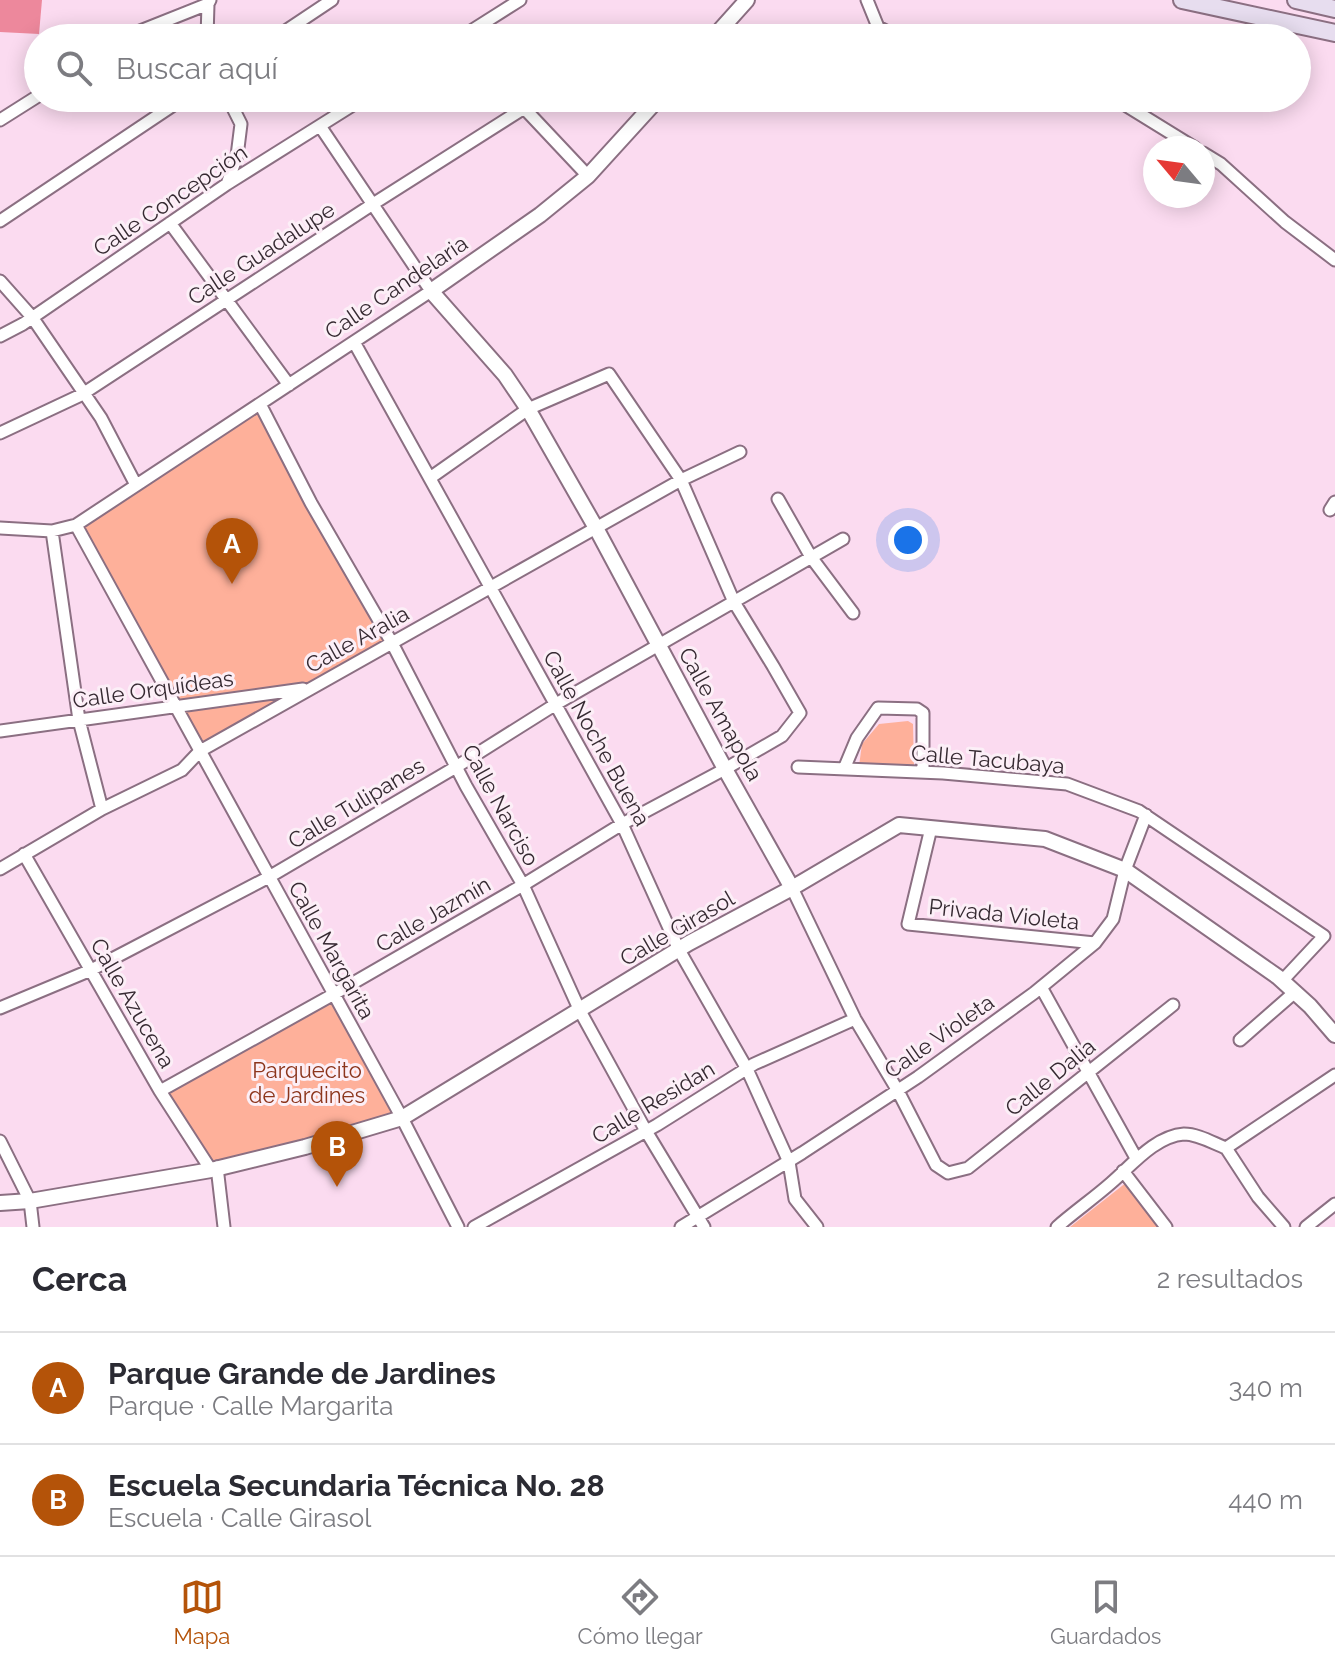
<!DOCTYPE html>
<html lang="es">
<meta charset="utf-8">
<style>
:root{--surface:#fff;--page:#f2f2f3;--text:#2b2b33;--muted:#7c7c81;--line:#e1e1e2;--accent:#b45309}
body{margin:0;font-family:Raleway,sans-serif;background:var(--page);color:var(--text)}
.compass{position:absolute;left:1143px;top:136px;width:72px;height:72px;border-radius:50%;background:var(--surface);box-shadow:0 4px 20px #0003;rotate:299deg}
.you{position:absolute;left:908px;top:540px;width:28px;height:28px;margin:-20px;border:6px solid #fff;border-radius:50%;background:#1a73e8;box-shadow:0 0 0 12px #1a73e833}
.badge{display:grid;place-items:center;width:52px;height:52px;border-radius:50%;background:var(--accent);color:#fff;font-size:26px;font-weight:700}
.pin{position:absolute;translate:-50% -66px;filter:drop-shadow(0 2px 4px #0008)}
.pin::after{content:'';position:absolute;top:42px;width:28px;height:24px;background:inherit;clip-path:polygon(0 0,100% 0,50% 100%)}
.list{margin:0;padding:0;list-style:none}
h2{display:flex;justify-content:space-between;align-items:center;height:104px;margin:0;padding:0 32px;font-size:34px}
h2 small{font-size:26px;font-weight:400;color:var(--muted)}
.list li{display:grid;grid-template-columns:52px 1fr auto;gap:24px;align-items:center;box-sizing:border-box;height:112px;padding:0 32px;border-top:2px solid var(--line)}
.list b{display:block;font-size:30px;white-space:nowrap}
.list p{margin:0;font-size:26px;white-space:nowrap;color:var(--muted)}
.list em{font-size:26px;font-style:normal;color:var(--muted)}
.icon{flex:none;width:44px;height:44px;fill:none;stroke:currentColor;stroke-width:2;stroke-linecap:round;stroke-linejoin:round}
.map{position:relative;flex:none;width:1335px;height:1227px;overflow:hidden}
.search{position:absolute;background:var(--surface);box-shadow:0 4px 20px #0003;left:24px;right:24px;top:24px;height:88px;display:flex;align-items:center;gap:20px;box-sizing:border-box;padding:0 28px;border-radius:44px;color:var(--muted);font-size:30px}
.sheet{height:328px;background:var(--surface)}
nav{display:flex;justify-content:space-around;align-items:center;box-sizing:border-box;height:112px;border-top:2px solid var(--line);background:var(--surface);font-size:22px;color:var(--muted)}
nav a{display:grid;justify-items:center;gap:4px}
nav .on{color:var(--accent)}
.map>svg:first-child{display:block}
.green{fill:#feb09a}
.building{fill:#ed889c}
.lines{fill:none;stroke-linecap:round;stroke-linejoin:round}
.minor-casing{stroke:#8b6f82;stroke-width:15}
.tertiary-casing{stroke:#8b6f82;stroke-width:18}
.secondary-casing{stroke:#8b6f82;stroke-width:20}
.minor{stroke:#fff;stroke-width:11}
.tertiary{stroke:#fff;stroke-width:14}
.secondary{stroke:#e7ddef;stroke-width:16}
.labels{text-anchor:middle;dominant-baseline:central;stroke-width:6;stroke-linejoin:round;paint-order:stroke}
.street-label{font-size:22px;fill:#362a32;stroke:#fceff7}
.park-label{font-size:22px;fill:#8c351c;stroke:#fceff7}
</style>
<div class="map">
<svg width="1335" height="1227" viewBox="0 0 1335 1227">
<rect width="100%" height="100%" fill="#fbdbf0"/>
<path class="green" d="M260 404 392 643 200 751 76 525Z
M908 721 913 724 914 766 908 770 859 766 862 744 879 724Z
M334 994 402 1118 212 1166 163 1096Z
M1127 1182 1162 1227H1070Z"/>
<path class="building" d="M0 0H42L39 34 0 32Z"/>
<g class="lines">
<defs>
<path id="minor" d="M867 0 878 27 899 38
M127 38 135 33 208 4
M207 38 208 4 210 0
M275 38 332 0
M460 38 520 0
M518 98 524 108 588 176
M1114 98 1195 148
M0 120 38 96
M1203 153 1221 164 1285 222 1335 260
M227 184 237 156 241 124 228 98
M0 221 184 98
M170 223 289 385
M0 281 32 317 101 418 136 485
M0 336 23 324 227 184 364 98
M354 342 622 824 679 950 747 1069 789 1162 795 1199 817 1227
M260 404 311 503 392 643 466 786 523 885 580 1011 646 1131 704 1227
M0 433 81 395 373 204 540 98
M778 499 811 557 853 613
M1330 510 1335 502
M76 525 402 1118 458 1227
M0 528 52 531 76 525 431 291 320 126
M52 531 79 720 102 809
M0 731 303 689
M798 767 943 773 1067 784 1139 811 1324 936 1282 981
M844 769 857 738 878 708 917 709 923 713V772
M931 828 908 924 1095 943
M24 854 160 1091 211 1170
M0 869 102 809 182 770 200 751 681 480 740 452
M792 888 855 1019 898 1091 936 1165 948 1173 968 1168 1173 1005
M1041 987 1136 1158
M0 1008 91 970 269 877 456 767 556 704 843 539
M1240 1040 1295 992
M160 1091 334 994 523 885 622 824 725 769 782 736 800 713 773 666 734 602 681 480 609 374 528 409 430 478
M0 1141 30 1201 33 1227
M1226 1148 1258 1197 1284 1227
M217 1167 224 1227
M1123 1171 1166 1227
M474 1227 657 1125 754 1064 855 1019
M681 1227 802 1153 918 1077 1034 993 1095 943 1113 919 1125 870 1146 815
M1057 1227C1074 1212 1094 1198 1111 1183 1131 1166 1155 1136 1184 1134 1198 1134 1213 1143 1226 1148L1335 1075
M1306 1227 1335 1204"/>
<path id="tertiary" d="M713 38 747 0
M659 98 588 176 540 215 431 291 505 375 528 409 596 528 725 769 792 888
M0 1203 30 1201 211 1170 305 1147 402 1118 689 943 792 888 899 825 1045 839 1125 870 1278 977 1310 1006 1335 1035"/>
<path id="secondary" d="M1182 0 1335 33
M1296 0 1335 9"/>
</defs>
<use href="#minor" class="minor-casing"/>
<use href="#tertiary" class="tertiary-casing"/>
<use href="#secondary" class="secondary-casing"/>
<use href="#minor" class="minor"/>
<use href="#tertiary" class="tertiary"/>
<use href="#secondary" class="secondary"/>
</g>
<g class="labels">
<g class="street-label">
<text transform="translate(170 200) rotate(-34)">Calle Concepción</text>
<text transform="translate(261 253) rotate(-33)">Calle Guadalupe</text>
<text transform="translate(396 287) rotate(-34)">Calle Candelaria</text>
<text transform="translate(357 639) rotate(-29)">Calle Aralia</text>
<text transform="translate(153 689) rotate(-8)">Calle Orquídeas</text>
<text transform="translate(721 714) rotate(61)">Calle Amapola</text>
<text transform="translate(597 738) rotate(61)">Calle Noche Buena</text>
<text transform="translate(988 759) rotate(5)">Calle Tacubaya</text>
<text transform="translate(356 803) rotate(-31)">Calle Tulipanes</text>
<text transform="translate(501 805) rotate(61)">Calle Narciso</text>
<text transform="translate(433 914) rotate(-30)">Calle Jazmín</text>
<text transform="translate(1004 914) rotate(6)">Privada Violeta</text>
<text transform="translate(677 928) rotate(-30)">Calle Girasol</text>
<text transform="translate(332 950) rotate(61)">Calle Margarita</text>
<text transform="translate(133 1003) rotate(60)">Calle Azucena</text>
<text transform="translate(939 1036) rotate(-35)">Calle Violeta</text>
<text transform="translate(1050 1077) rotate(-39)">Calle Dalia</text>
<text transform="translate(653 1102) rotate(-31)">Calle Residan</text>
</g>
<g class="park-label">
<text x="307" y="1070">Parquecito<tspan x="307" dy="25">de Jardines</tspan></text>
</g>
</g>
</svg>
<svg class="compass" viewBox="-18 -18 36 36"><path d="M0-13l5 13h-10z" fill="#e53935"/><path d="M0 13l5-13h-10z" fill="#7c7c81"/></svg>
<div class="you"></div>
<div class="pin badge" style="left:232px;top:584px">A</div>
<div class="pin badge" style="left:337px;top:1187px">B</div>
<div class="search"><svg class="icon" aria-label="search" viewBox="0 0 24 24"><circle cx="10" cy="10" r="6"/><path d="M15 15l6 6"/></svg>Buscar aquí</div>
</div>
<section class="sheet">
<h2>Cerca<small>2 resultados</small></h2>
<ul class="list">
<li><span class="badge">A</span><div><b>Parque Grande de Jardines</b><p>Parque · Calle Margarita</p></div><em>340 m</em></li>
<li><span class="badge">B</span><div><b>Escuela Secundaria Técnica No. 28</b><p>Escuela · Calle Girasol</p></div><em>440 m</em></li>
</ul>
</section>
<nav>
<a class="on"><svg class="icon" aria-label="map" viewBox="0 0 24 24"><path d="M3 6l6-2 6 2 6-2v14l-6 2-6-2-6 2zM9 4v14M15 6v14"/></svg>Mapa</a>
<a><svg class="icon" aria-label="directions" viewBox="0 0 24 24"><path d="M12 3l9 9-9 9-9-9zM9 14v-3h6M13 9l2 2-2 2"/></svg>Cómo llegar</a>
<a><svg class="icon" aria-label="saved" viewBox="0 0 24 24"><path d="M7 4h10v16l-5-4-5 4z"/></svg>Guardados</a>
</nav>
